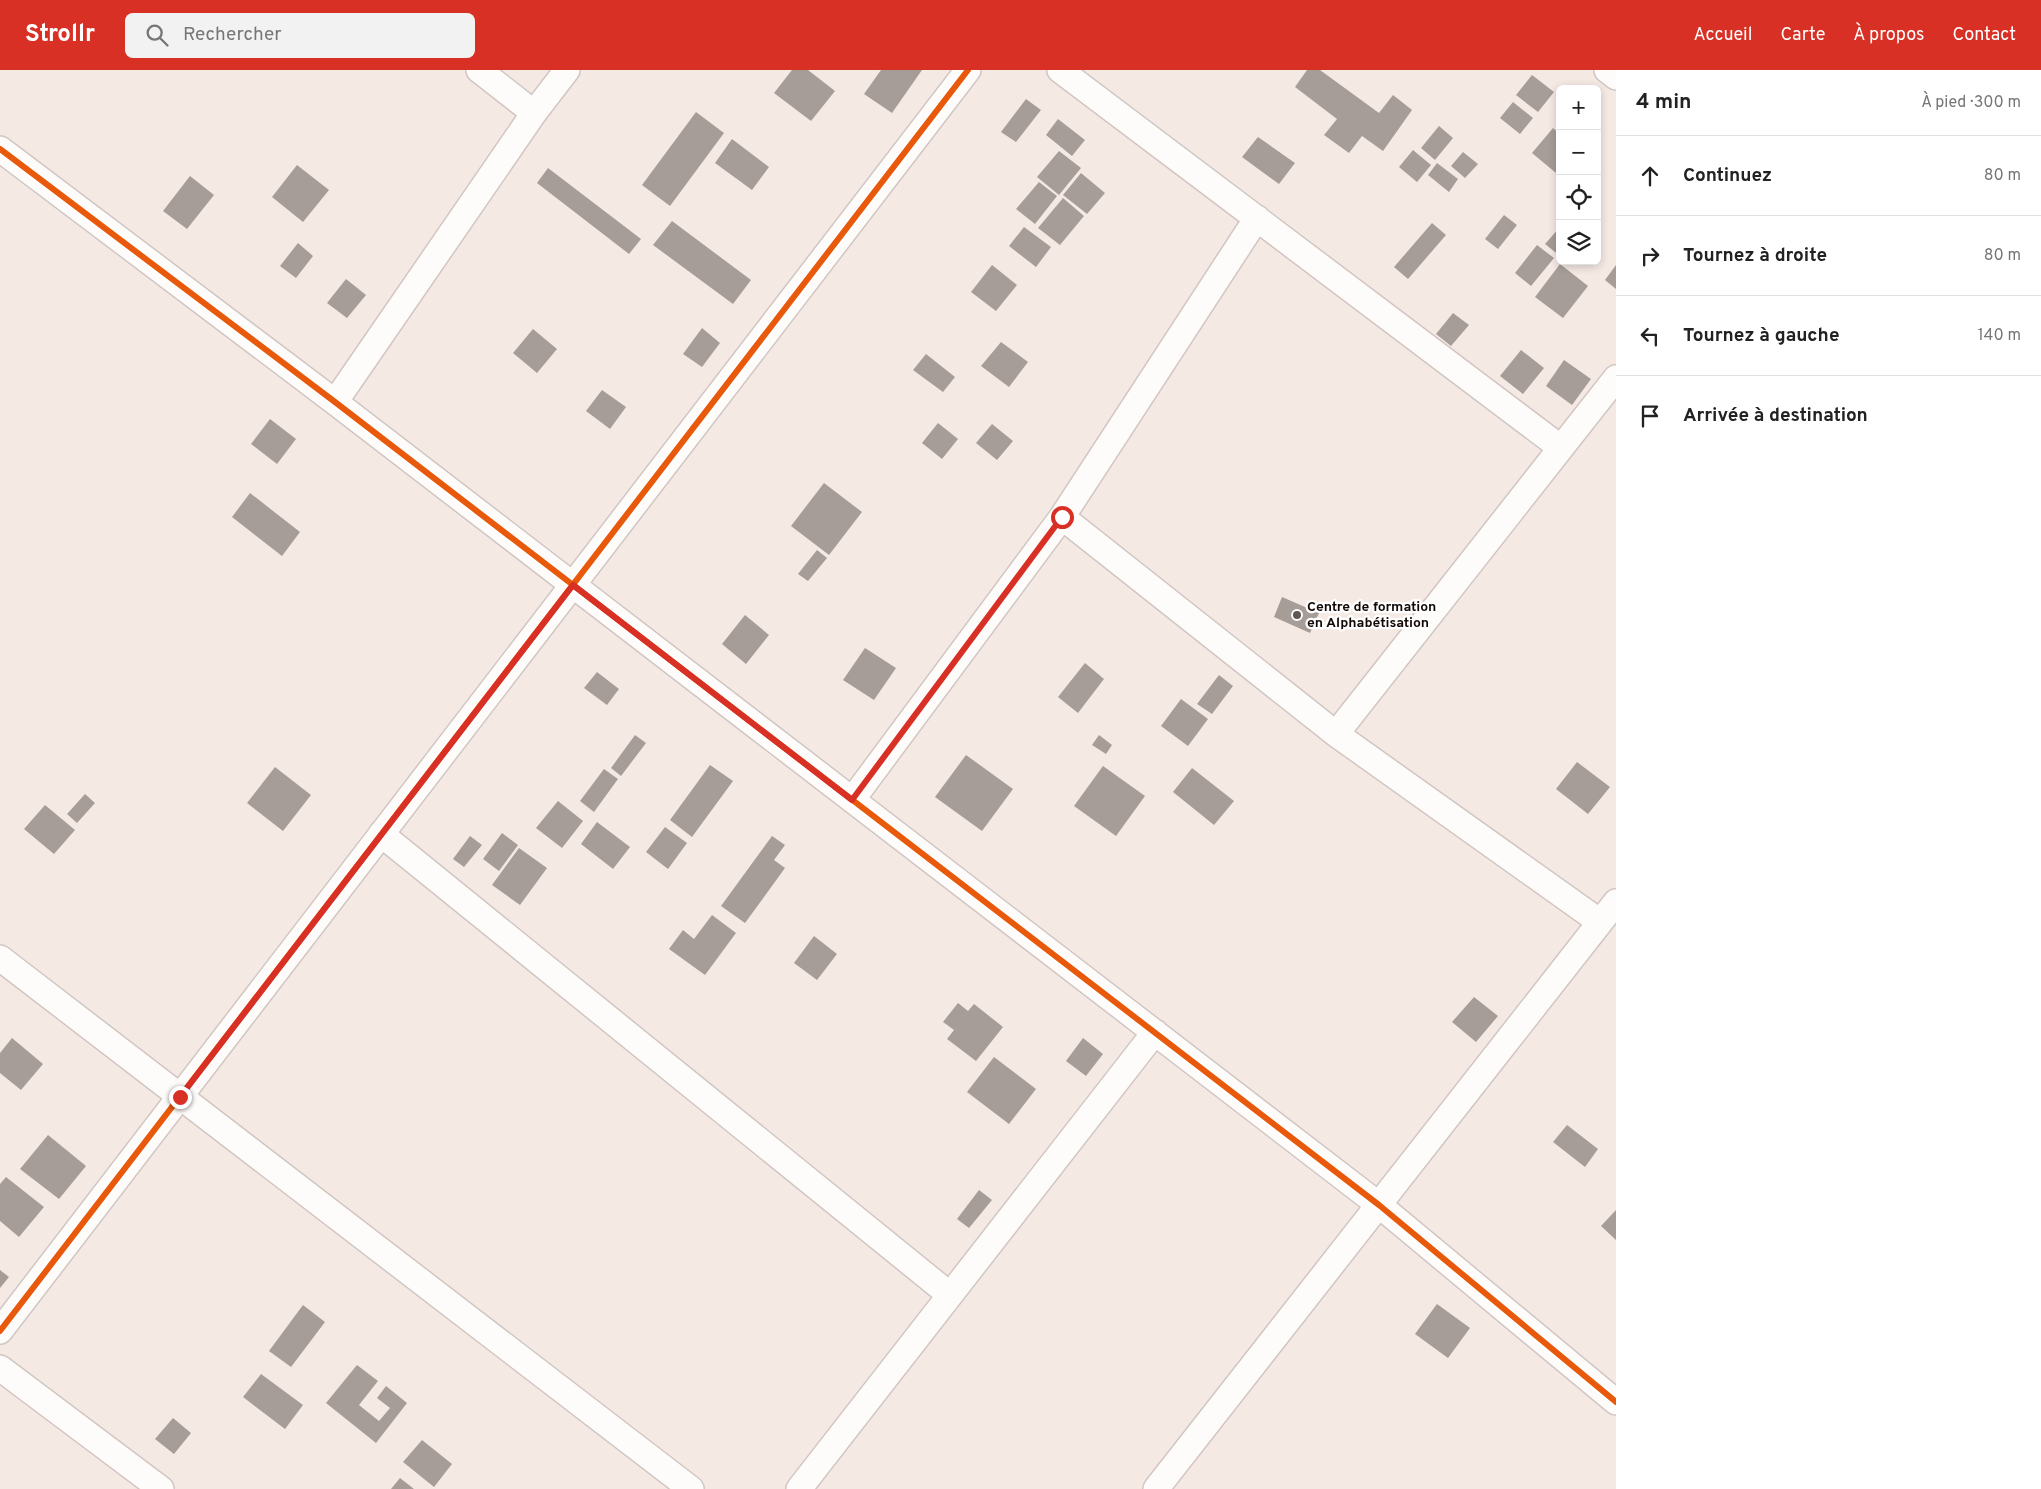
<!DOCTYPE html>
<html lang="fr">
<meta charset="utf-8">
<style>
:root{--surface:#fff;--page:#f2f2f2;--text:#222;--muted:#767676;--line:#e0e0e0;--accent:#d93025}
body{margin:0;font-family:Overpass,sans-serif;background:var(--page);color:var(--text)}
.controls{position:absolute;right:15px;top:15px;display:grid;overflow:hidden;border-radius:8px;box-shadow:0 2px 8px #0003}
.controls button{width:45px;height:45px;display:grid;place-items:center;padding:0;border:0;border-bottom:1px solid var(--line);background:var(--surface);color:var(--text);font:25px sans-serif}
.stop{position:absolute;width:15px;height:15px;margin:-11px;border:4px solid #d93025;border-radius:50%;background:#fff}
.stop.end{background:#d93025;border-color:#fff;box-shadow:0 1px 5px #0008}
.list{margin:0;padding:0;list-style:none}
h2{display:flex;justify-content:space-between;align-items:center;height:65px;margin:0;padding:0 20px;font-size:21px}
h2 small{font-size:16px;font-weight:400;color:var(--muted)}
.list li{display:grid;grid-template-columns:32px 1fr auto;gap:15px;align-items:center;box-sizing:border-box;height:80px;padding:0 20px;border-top:1px solid var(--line)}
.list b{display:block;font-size:19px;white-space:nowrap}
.list em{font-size:16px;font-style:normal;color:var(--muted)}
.icon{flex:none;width:28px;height:28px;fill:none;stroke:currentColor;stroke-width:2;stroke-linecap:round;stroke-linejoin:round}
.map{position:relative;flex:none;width:1616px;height:1419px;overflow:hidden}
header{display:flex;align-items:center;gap:30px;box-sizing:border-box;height:70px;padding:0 25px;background:var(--accent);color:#fff}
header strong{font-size:24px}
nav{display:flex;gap:28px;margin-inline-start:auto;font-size:18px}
.search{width:350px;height:45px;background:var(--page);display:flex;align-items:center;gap:12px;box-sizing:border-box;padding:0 18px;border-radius:8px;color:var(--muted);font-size:19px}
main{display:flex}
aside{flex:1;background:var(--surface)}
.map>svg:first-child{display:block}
.building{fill:#a69d98}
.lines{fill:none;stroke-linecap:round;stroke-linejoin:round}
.minor-casing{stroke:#d1c6c2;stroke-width:28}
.minor{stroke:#fefcfb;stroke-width:25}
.cycleway-casing{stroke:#fff;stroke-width:9}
.cycleway{stroke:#e8590c;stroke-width:6}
.route{stroke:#d93025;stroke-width:6}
.poi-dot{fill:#615754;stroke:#fff;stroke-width:2}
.labels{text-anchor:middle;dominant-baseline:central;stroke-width:4.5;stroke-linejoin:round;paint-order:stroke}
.poi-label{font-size:14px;font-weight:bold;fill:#120906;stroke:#fff;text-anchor:start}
</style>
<header>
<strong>Strollr</strong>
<div class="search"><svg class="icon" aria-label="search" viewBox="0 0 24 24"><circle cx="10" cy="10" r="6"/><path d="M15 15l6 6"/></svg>Rechercher</div>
<nav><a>Accueil</a><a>Carte</a><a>À propos</a><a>Contact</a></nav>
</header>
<main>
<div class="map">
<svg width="1616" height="1419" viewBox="0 0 1616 1419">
<rect width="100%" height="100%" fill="#f5e9e4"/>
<path class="building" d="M792 0H808L835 21 811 51 774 23Z
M881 0H922L892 43 864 24Z
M1307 0H1320L1379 43 1393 25 1412 40 1383 81 1362 66 1349 83 1324 65 1337 49 1295 17Z
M1532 5 1554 22 1538 42 1516 25Z
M1026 29 1041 40 1016 72 1001 62Z
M1513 32 1533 48 1520 64 1500 48Z
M696 42 724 63 670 136 642 115Z
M1058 49 1085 70 1072 86 1046 65Z
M1439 56 1453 68 1435 90 1421 78Z
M1553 58 1560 64V99L1556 103 1532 83Z
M1258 67 1295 93 1279 114 1242 87Z
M732 69 769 97 752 120 715 93Z
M1413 80 1431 95 1417 112 1399 97Z
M1059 81 1081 98 1059 125 1037 107Z
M1463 82 1478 94 1465 108 1451 96Z
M1437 93 1458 109 1449 122 1428 105Z
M297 95 329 120 303 152 272 127Z
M548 98 641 169 629 184 537 113Z
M1081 103 1105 123 1087 144 1063 125Z
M190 106 214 125 187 159 163 141Z
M1039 112 1057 126 1035 154 1016 139Z
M1063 128 1084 146 1060 175 1038 158Z
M1504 145 1517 155 1498 179 1485 169Z
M672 151 751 210 733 234 653 175Z
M1432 153 1446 165 1408 209 1394 197Z
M1024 157 1051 177 1036 197 1009 176Z
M1560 157V186L1545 174Z
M298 173 313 186 296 208 280 196Z
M1537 175 1554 188 1531 216 1515 203Z
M1560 194 1588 216 1563 248 1535 227Z
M992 195 1017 215 996 241 971 222Z
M1616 195V219L1605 210Z
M346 209 366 225 347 248 327 233Z
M1453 243 1469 255 1451 276 1436 264Z
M702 258 720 273 702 297 683 284Z
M533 259 557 279 537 303 513 283Z
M1001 272 1028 292 1009 317 981 296Z
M1521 280 1544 298 1523 324 1500 306Z
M926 284 955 307 943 322 913 300Z
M1564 290 1591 309 1572 335 1546 316Z
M602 320 626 337 610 359 586 341Z
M270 349 296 369 277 394 251 374Z
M938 353 958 369 942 389 922 373Z
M992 354 1013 371 997 390 976 373Z
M824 413 862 442 829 485 791 456Z
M250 423 300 462 282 486 232 447Z
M817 480 827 488 808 511 798 504Z
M1282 527 1319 543 1310 563 1274 547Z
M745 545 769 565 746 594 722 574Z
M865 578 896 598 874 630 843 610Z
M1085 593 1104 609 1078 643 1058 627Z
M597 602 619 619 607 635 584 618Z
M1219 605 1233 616 1212 644 1197 634Z
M1181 629 1208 649 1188 676 1161 656Z
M635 665 646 673 621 706 611 698Z
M1099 665 1112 675 1106 684 1092 675Z
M966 685 1013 719 982 761 935 727Z
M1577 692 1610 717 1588 744 1556 719Z
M710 695 733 711 692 767 670 750Z
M1103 696 1145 726 1116 766 1074 736Z
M275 697 311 725 283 761 247 733Z
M1192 698 1234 731 1214 755 1173 722Z
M604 699 618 709 594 742 580 731Z
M85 724 95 733 77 753 67 744Z
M558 731 583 751 562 778 536 758Z
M45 735 75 760 54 784 24 759Z
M597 752 630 777 613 799 581 774Z
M665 757 687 773 668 799 646 782Z
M502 763 518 775 499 801 483 789Z
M470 766 482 775 464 797 453 789Z
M772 766 785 775 774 790 785 798 745 853 721 836Z
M519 778 547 798 520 835 492 815Z
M712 845 736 863 705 905 669 879 683 860 694 869Z
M814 866 837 884 817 910 794 893Z
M1474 927 1498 946 1476 972 1452 952Z
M958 933 968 941 974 934 1003 957 976 991 947 969 954 960 943 952Z
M12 968 43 994 21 1020 0 1003V983Z
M1083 968 1103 984 1086 1006 1066 991Z
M994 987 1036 1019 1009 1054 967 1022Z
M1567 1055 1598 1079 1585 1097 1553 1072Z
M48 1065 86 1096 59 1129 20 1099Z
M6 1107 44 1137 19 1167 0 1151V1114Z
M979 1120 992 1130 969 1158 957 1149Z
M1616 1140V1170L1601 1156Z
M0 1200 9 1207 0 1218Z
M1437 1234 1470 1258 1448 1288 1415 1264Z
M303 1235 325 1252 291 1297 269 1281Z
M357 1295 378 1311 359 1335 379 1351 390 1338 377 1328 386 1316 407 1333 376 1373 326 1333Z
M261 1304 303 1335 285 1359 243 1327Z
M173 1348 191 1363 174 1384 155 1369Z
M422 1370 452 1394 434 1417 403 1392Z
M400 1408 414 1419H391Z"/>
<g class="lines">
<defs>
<path id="minor" d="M479 0 534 43
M1060 0 1561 378
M1607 0 1616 7
M0 79 335 332 1379 1135 1616 1332
M335 332 534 43 567 0
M1062 447 1336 664 1600 852
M1336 664 1616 308
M852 730 1062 447 1257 148
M381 764 950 1225
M0 888 691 1419
M0 1261 968 0
M0 1298 161 1419
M799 1419 1155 962
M1156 1419 1616 832"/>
</defs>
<use href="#minor" class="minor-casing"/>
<use href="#minor" class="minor"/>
<defs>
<path id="cycleway" d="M0 79 335 332 1379 1135 1616 1332
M0 1261 968 0"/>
</defs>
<use href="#cycleway" class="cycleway-casing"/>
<use href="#cycleway" class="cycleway"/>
</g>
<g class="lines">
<path class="route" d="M180 1027 573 515 852 730 1062 447"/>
</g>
<circle class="poi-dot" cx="1297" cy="545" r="5"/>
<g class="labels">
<g class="poi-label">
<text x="1307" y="537">Centre de formation<tspan x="1307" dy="16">en Alphabétisation</tspan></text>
</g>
</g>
</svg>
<div class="controls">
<button>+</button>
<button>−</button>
<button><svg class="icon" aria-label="locate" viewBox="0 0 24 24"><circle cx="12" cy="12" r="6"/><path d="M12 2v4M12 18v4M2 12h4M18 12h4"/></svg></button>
<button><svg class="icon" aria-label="layers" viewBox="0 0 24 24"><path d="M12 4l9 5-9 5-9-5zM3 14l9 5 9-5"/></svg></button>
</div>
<div class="stop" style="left:1062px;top:447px"></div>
<div class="stop end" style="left:180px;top:1027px"></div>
</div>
<aside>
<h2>4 min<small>À pied · 300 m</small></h2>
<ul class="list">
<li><svg class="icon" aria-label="ahead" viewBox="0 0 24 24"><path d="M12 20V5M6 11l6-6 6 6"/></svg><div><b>Continuez</b></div><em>80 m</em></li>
<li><svg class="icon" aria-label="right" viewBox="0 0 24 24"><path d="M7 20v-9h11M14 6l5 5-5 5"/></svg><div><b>Tournez à droite</b></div><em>80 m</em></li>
<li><svg class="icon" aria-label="left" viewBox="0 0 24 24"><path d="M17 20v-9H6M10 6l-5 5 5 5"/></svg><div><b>Tournez à gauche</b></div><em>140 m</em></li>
<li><svg class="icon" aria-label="arrive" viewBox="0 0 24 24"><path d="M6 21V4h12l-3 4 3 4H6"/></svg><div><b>Arrivée à destination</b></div></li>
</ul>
</aside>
</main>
